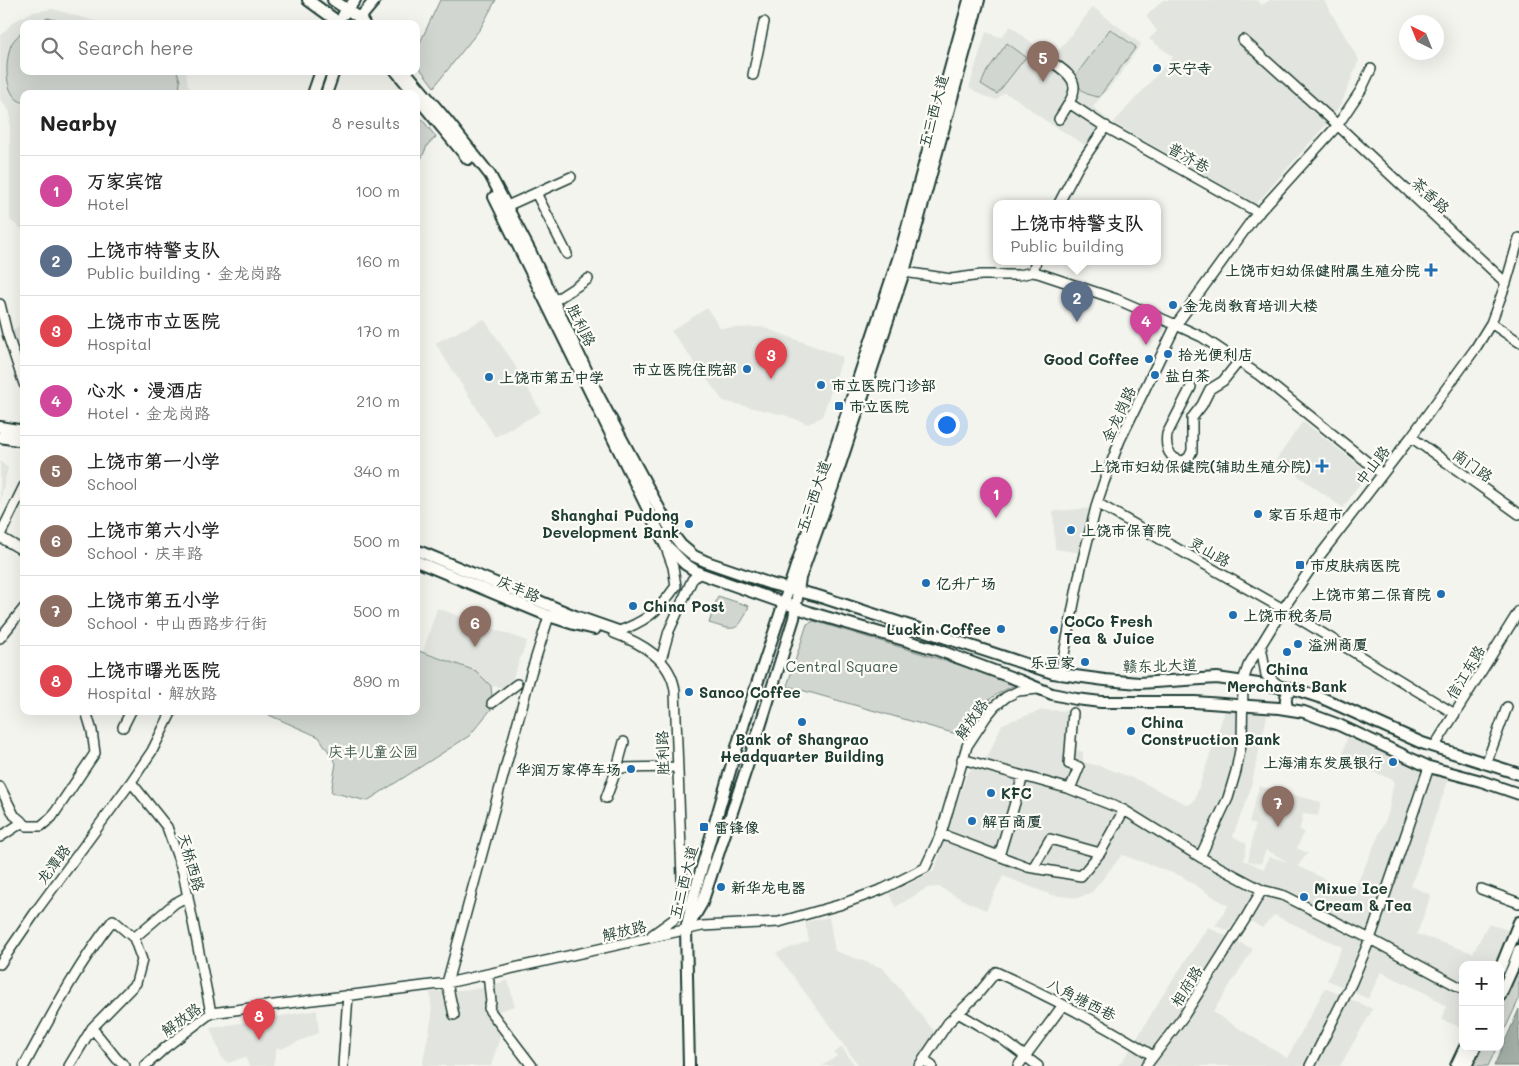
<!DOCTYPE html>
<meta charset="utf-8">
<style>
:root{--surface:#fff;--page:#f6f6f6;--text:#222;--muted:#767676;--line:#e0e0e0;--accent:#2563eb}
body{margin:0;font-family:Mali,"LXGW WenKai TC",sans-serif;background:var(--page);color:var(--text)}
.controls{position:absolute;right:15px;bottom:15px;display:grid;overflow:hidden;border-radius:10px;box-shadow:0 5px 20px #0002}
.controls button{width:45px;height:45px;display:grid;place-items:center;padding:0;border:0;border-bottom:1px solid var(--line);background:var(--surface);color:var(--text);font:25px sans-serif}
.compass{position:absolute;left:1399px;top:15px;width:45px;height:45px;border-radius:50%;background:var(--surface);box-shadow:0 5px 20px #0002;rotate:317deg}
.you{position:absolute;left:946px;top:424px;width:18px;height:18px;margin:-12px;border:4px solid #fff;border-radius:50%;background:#1a73e8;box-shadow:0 0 0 8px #1a73e833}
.badge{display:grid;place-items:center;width:32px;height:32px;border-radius:50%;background:var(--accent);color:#fff;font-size:16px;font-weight:700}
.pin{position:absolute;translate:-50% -41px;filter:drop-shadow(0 1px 2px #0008)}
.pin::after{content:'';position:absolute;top:26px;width:18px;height:15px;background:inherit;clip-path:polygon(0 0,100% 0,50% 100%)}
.popup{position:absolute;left:993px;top:200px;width:168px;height:65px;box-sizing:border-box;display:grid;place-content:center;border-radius:10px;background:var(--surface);filter:drop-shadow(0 1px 4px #0005);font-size:16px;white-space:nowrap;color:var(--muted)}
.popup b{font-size:19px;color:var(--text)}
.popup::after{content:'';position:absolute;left:50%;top:100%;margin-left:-10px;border:10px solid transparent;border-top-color:var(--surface)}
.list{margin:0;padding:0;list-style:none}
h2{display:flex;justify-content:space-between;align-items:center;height:65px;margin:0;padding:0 20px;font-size:21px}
h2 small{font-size:16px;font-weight:400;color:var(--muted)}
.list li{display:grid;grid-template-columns:32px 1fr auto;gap:15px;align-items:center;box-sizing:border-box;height:70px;padding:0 20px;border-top:1px solid var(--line)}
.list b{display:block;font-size:19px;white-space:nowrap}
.list p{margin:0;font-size:16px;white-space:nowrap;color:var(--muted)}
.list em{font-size:16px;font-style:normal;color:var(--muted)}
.icon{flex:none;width:28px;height:28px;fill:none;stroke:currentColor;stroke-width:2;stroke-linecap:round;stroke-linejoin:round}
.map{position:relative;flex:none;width:1519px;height:1066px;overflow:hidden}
.search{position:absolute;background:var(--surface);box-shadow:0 5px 20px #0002;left:20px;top:20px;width:400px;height:55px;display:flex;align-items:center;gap:12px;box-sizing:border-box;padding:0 18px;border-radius:10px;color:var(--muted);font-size:19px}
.panel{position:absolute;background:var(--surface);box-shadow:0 5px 20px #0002;left:20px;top:90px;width:400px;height:625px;border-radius:10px}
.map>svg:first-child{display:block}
.built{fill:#e2e5df}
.green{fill:#d1d6d1;stroke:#788a82}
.water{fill:#a3aea7;stroke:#6e8179}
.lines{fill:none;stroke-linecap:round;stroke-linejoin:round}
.minor-casing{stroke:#1f3d34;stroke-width:12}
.major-casing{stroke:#1f3d34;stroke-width:14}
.minor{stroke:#fdfcf7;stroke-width:9}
.major{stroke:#fdfcf7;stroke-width:10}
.poi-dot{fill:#1f6fb2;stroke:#fdfcf7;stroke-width:2}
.labels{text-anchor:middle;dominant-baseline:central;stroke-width:4.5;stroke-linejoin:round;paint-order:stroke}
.poi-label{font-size:15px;font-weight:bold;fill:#1f3d34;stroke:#fdfcf7;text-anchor:start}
.street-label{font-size:15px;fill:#1f3d34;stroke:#fdfcf7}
.park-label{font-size:15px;fill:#435c53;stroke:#fdfcf7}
</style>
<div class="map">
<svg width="1519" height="1066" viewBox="0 0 1519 1066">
<rect width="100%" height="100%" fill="#f4f4ef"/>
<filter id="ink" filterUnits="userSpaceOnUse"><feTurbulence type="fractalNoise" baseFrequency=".02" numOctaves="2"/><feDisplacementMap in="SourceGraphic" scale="10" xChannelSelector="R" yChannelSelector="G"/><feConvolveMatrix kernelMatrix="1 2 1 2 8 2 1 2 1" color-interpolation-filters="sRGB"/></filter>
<g filter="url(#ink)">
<path class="built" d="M1163 0H1257L1262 5 1270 0H1324L1359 60 1343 100 1331 119 1256 204 1113 123 1173 57 1149 39 1157 31 1146 16Z
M1093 7 1141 44 1119 76 1093 107 1108 120 1088 147 1046 121 1015 98 1004 93 996 100 981 95 969 87 986 32 1001 37 1011 26 1052 59Z
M53 9 105 24H24V71H186L188 86 195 94H24V231L10 220V112L0 99V36L13 22 32 12Z
M707 308 720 328 763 327 843 357 822 417 808 424 787 416 723 401 671 331Z
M484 319 513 362 541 412 495 437 435 343Z
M24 323V360L7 333Z
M1303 421 1368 472 1343 508 1276 460Z
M0 461 8 468 0 503Z
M1093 508 1082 553 1055 549 1053 511Z
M437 608 527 641 509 688 491 686 476 671 423 652Z
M1226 708 1268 712 1250 791 1233 836 1247 844 1244 860 1264 869 1269 856 1288 862 1266 850 1261 864 1248 861 1255 825 1249 822 1259 786 1321 802 1318 816 1303 814 1300 829 1304 832 1297 848 1308 853 1298 866 1353 893 1388 814 1394 780 1341 760 1348 734 1449 778 1411 886 1431 895 1417 934 1473 953 1488 924 1509 930 1497 965H1463V1028L1442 1020 1446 1007 1427 994 1381 972 1368 999 1327 980 1342 947 1274 915 1262 928 1241 915 1229 931 1215 926 1228 906 1181 876 1122 855 1092 892 1078 898 1051 895 1003 876 986 910 969 903 939 887 927 888 896 907 889 894 934 871 967 773 988 756 1002 724 1042 710 1077 711V750L1083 752V762L1104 767 1140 781 1188 805 1194 801Z
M829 917 835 951 883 968 939 1037 918 1066H859L776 953 809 941 805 922Z
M1208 927 1253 949 1213 1012 1287 1058 1325 988 1373 1009 1340 1066H1118L1130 1050 1162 996Z
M508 980 515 1006 496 1012 504 1024 491 1066H422L432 1016 430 992 485 988Z
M317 1010 319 1033 281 1049 277 1047 273 1066H249L245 1057 229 1063 222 1059 210 1028Z
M842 1047 855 1066H822L837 1056 834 1053Z"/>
<path class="green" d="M440 0H496L480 29 434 87 416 63V51Z
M48 18 69 24H35Z
M1110 29 1136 47 1099 97C1083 95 1079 90 1076 75Z
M24 30V71H177L180 81 179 94H24V103C3 97 5 62 11 45 13 40 20 34 24 30Z
M1007 43 1026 57 997 94 981 84 987 71Z
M416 112 436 137 428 144 416 170Z
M718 596 749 606C738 633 735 631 709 623Z
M814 621 1019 683C988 698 978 703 967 737L787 686 807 624Z
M416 650 476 671 491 686 493 707 469 736 367 801 331 792 336 763 319 737 269 715 271 711H416Z
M1519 962V999L1500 1040V1005Z
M1481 1047H1497L1488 1066H1472Z"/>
<path class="water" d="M1519 1009V1066H1494Z"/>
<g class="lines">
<defs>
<path id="minor" d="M1243 40 1331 119 1506 283
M1050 61C1083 81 1078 90 1059 119
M753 75 764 22
M1069 103 1104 126 1259 213
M536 193 567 254
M1059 203 1078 167 1106 126
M507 206 571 177
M904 272 951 279 981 275H1019L1033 272 1038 273 1116 299 1176 325 1202 337 1259 375 1382 474
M1033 272 1036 261
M554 301 588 279
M0 304 7 333 24 384
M1491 323 1519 342
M1191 387 1167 434C1165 448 1169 460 1184 461L1189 457 1192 451V418L1202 405 1210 389 1223 381 1239 361
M1411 437 1519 514
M1097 503 1283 609 1455 714
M0 535 24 486
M0 537 24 551
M614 633C641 643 671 659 675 691L683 904 673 920 652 935
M614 633C645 622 657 613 676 586L673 567 665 545
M0 638 24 608
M1261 646 1266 675 1281 687
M661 660 669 631 692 580 699 573
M1060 675 1081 567 1097 503 1104 482 1120 440 1176 325 1252 220 1337 126 1361 90 1371 69
M492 703 517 684
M172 711 152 751 131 782 167 827 183 872 211 1013
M123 727 131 711
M1434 747 1519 611
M962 759 1070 789 1124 810 1200 857 1262 890 1285 896 1370 939 1463 989
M1486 764 1507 707
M617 768 678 767
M0 787 14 815 27 826H41L52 817 95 753 92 731 86 711
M1070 789 1079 767 1069 764 1073 713
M606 798 617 768 624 742
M941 834 1028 867 1081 876 1100 853 1124 810
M0 837 23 822
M999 856 1023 776
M1200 857 1228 798 1236 771 1242 740 1243 681 1248 666 1283 609 1318 558 1411 437 1475 349 1491 323 1506 283 1519 238
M1033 868 1050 839 1100 853
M1481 889 1519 903
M0 964 39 907 131 782
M488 974 491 1002 489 1008 490 1011 532 1066
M958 1013 1002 1039 1038 1066
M454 1015 447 983 531 673 549 616
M923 1060 932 1066
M24 1066C51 1016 78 964 113 920L134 938
M69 1066 92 1028
M125 1066 117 1059 92 1028 136 983 142 960 134 938 175 903 188 896
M145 1066 166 1047 211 1013 447 983 702 926 779 922 839 905 883 889 925 868 941 834 967 746 986 717 995 706 1006 697 1018 691 1038 689
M343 1066 348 995
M919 1066 948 1023 977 995 996 972C1050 997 1103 1024 1153 1056
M1018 1066 1063 1005
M1146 1066 1183 1017 1245 919 1262 890
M1310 1066 1352 982 1370 939 1429 767"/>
<path id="major" d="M308 0 341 24
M333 0 360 18 364 24
M343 15 355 0
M358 23 360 18 375 0
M396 71 415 94
M405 71 449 123 490 175 497 188 530 251 597 393 674 536 681 545 694 556 707 562 771 584 818 596 928 632 1053 673 1105 680 1139 683 1217 678 1294 689 1322 698 1422 743 1519 774
M313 94 321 71
M326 94 334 71
M416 96 468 159
M494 197 665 544 685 564 699 573 812 613 935 649 1021 681 1052 694 1076 699 1101 702H1195L1279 708 1304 712 1339 725 1429 767 1481 781 1519 794
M0 427 24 431
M0 437 24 441
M416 550 575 616 618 631
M416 561 549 616 574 624 595 629
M1288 709C1285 702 1285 698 1288 692L1294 689
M691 922 702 903 759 730 794 618 800 578 833 486 904 272 979 0
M1500 969 1519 922
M1500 996 1513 967 1519 950
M689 1066 686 929 693 898 744 723 901 250 936 120 969 0
M1456 1066 1465 1047
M1466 1066 1475 1047"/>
</defs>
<use href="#minor" class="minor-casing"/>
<use href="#major" class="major-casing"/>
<use href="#minor" class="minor"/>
<use href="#major" class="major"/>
</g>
</g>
<g class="poi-dot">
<circle cx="1157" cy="68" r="5"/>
<path d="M1428.5 262.5h5v5h5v5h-5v5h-5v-5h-5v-5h5z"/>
<circle cx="1173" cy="305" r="5"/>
<circle cx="1168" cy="354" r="5"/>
<circle cx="1149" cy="359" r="5"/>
<circle cx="747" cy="369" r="5"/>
<circle cx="1155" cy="375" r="5"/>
<circle cx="489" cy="377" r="5"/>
<circle cx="821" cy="385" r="5"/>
<rect x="834" y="401" width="10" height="10" rx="2.5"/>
<path d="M1319.5 458.5h5v5h5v5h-5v5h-5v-5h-5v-5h5z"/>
<circle cx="1258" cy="514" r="5"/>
<circle cx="689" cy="524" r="5"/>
<circle cx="1071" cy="530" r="5"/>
<rect x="1295" y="560" width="10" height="10" rx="2.5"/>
<circle cx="926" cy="583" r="5"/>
<circle cx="1441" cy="594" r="5"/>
<circle cx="633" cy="606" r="5"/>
<circle cx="1233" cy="615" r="5"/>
<circle cx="1001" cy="629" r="5"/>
<circle cx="1054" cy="630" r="5"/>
<circle cx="1298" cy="644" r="5"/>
<circle cx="1287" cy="652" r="5"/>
<circle cx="1085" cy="662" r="5"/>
<circle cx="689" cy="692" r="5"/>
<circle cx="802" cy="722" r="5"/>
<circle cx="1131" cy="731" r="5"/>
<circle cx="1393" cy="762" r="5"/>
<circle cx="631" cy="769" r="5"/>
<circle cx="991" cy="793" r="5"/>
<circle cx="972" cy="821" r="5"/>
<rect x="699" y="822" width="10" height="10" rx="2.5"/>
<circle cx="721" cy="887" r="5"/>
<circle cx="1304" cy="897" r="5"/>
</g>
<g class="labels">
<g class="poi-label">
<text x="1167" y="68">天宁寺</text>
<text x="1420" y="270" text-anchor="end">上饶市妇幼保健附属生殖分院</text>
<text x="1183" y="305">金龙岗教育培训大楼</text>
<text x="1178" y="354">拾光便利店</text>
<text x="1139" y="359" text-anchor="end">Good Coffee</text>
<text x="737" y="369" text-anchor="end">市立医院住院部</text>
<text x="1165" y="375">盐白茶</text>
<text x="499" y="377">上饶市第五中学</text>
<text x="831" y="385">市立医院门诊部</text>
<text x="849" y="406">市立医院</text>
<text x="1311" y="466" text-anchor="end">上饶市妇幼保健院(辅助生殖分院)</text>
<text x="1268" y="514">家百乐超市</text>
<text x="679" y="515" text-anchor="end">Shanghai Pudong<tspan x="679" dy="17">Development Bank</tspan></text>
<text x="1081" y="530">上饶市保育院</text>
<text x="1310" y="565">市皮肤病医院</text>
<text x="936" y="583">亿升广场</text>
<text x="1431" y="594" text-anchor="end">上饶市第二保育院</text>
<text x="643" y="606">China Post</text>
<text x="1243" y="615">上饶市税务局</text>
<text x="1064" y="621">CoCo Fresh<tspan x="1064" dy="17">Tea &amp; Juice</tspan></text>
<text x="991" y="629" text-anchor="end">Luckin Coffee</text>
<text x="1308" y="644">溢洲商厦</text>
<text x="1075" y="662" text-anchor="end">乐豆家</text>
<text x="1287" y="669" text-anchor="middle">China<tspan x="1287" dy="17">Merchants Bank</tspan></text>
<text x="699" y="692">Sanco Coffee</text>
<text x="1141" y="722">China<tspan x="1141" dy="17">Construction Bank</tspan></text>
<text x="802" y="739" text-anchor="middle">Bank of Shangrao<tspan x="802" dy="17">Headquarter Building</tspan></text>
<text x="1383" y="762" text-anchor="end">上海浦东发展银行</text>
<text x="621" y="769" text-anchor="end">华润万家停车场</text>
<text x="1001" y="793">KFC</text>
<text x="982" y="821">解百商厦</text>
<text x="714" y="827">雷锋像</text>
<text x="731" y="887">新华龙电器</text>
<text x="1314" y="888">Mixue Ice<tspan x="1314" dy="17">Cream &amp; Tea</tspan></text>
</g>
<g class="street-label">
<text transform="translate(933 111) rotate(-75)">五三西大道</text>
<text transform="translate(1189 157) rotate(29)">普济巷</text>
<text transform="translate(1431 195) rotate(43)">茶香路</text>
<text transform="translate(582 325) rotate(64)">胜利路</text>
<text transform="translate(1118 414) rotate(-65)">金龙岗路</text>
<text transform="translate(1372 465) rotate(-52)">中山路</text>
<text transform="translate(1473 465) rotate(35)">南门路</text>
<text transform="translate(813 496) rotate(-71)">五三西大道</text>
<text transform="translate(1210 551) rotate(30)">灵山路</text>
<text transform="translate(519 588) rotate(23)">庆丰路</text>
<text transform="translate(1160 665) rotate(-1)">赣东北大道</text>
<text transform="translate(1465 672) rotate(-59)">信江东路</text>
<text transform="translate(971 719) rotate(-55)">解放路</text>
<text transform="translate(662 753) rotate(-92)">胜利路</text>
<text transform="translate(192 862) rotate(74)">天桥西路</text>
<text transform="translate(53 864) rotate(-53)">龙潭路</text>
<text transform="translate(683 882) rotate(-76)">五三西大道</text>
<text transform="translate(624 930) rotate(-13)">解放路</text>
<text transform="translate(1186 986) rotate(-57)">相府路</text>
<text transform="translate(1082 999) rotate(27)">八角塘西巷</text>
<text transform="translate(181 1019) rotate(-36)">解放路</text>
</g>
<g class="park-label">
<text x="842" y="666">Central Square</text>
<text x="373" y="751">庆丰儿童公园</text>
</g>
</g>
</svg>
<div class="controls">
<button>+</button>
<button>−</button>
</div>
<svg class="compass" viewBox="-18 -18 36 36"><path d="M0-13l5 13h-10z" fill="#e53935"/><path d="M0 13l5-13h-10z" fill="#767676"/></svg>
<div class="you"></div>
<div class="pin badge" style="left:996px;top:518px;background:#d1479c">1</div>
<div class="pin badge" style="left:1077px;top:322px;background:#5c6f8a">2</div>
<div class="popup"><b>上饶市特警支队</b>Public building</div>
<div class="pin badge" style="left:771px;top:379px;background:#e0444e">3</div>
<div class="pin badge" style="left:1146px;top:345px;background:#d1479c">4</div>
<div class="pin badge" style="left:1043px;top:82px;background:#8d6e63">5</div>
<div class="pin badge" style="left:475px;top:647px;background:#8d6e63">6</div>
<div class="pin badge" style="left:1278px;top:827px;background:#8d6e63">7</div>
<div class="pin badge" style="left:259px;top:1040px;background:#e0444e">8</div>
<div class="search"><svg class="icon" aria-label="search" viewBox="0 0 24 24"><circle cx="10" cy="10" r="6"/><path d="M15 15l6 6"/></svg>Search here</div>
<section class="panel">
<h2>Nearby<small>8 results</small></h2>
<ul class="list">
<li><span class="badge" style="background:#d1479c">1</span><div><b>万家宾馆</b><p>Hotel</p></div><em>100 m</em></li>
<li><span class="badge" style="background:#5c6f8a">2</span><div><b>上饶市特警支队</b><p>Public building · 金龙岗路</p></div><em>160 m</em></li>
<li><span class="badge" style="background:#e0444e">3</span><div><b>上饶市市立医院</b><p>Hospital</p></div><em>170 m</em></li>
<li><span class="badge" style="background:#d1479c">4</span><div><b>心水 · 漫酒店</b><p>Hotel · 金龙岗路</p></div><em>210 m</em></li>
<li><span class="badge" style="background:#8d6e63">5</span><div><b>上饶市第一小学</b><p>School</p></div><em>340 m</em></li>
<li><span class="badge" style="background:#8d6e63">6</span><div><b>上饶市第六小学</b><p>School · 庆丰路</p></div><em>500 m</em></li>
<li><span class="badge" style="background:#8d6e63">7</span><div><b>上饶市第五小学</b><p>School · 中山西路步行街</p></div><em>500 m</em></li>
<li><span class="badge" style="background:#e0444e">8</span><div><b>上饶市曙光医院</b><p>Hospital · 解放路</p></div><em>890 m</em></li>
</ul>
</section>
</div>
